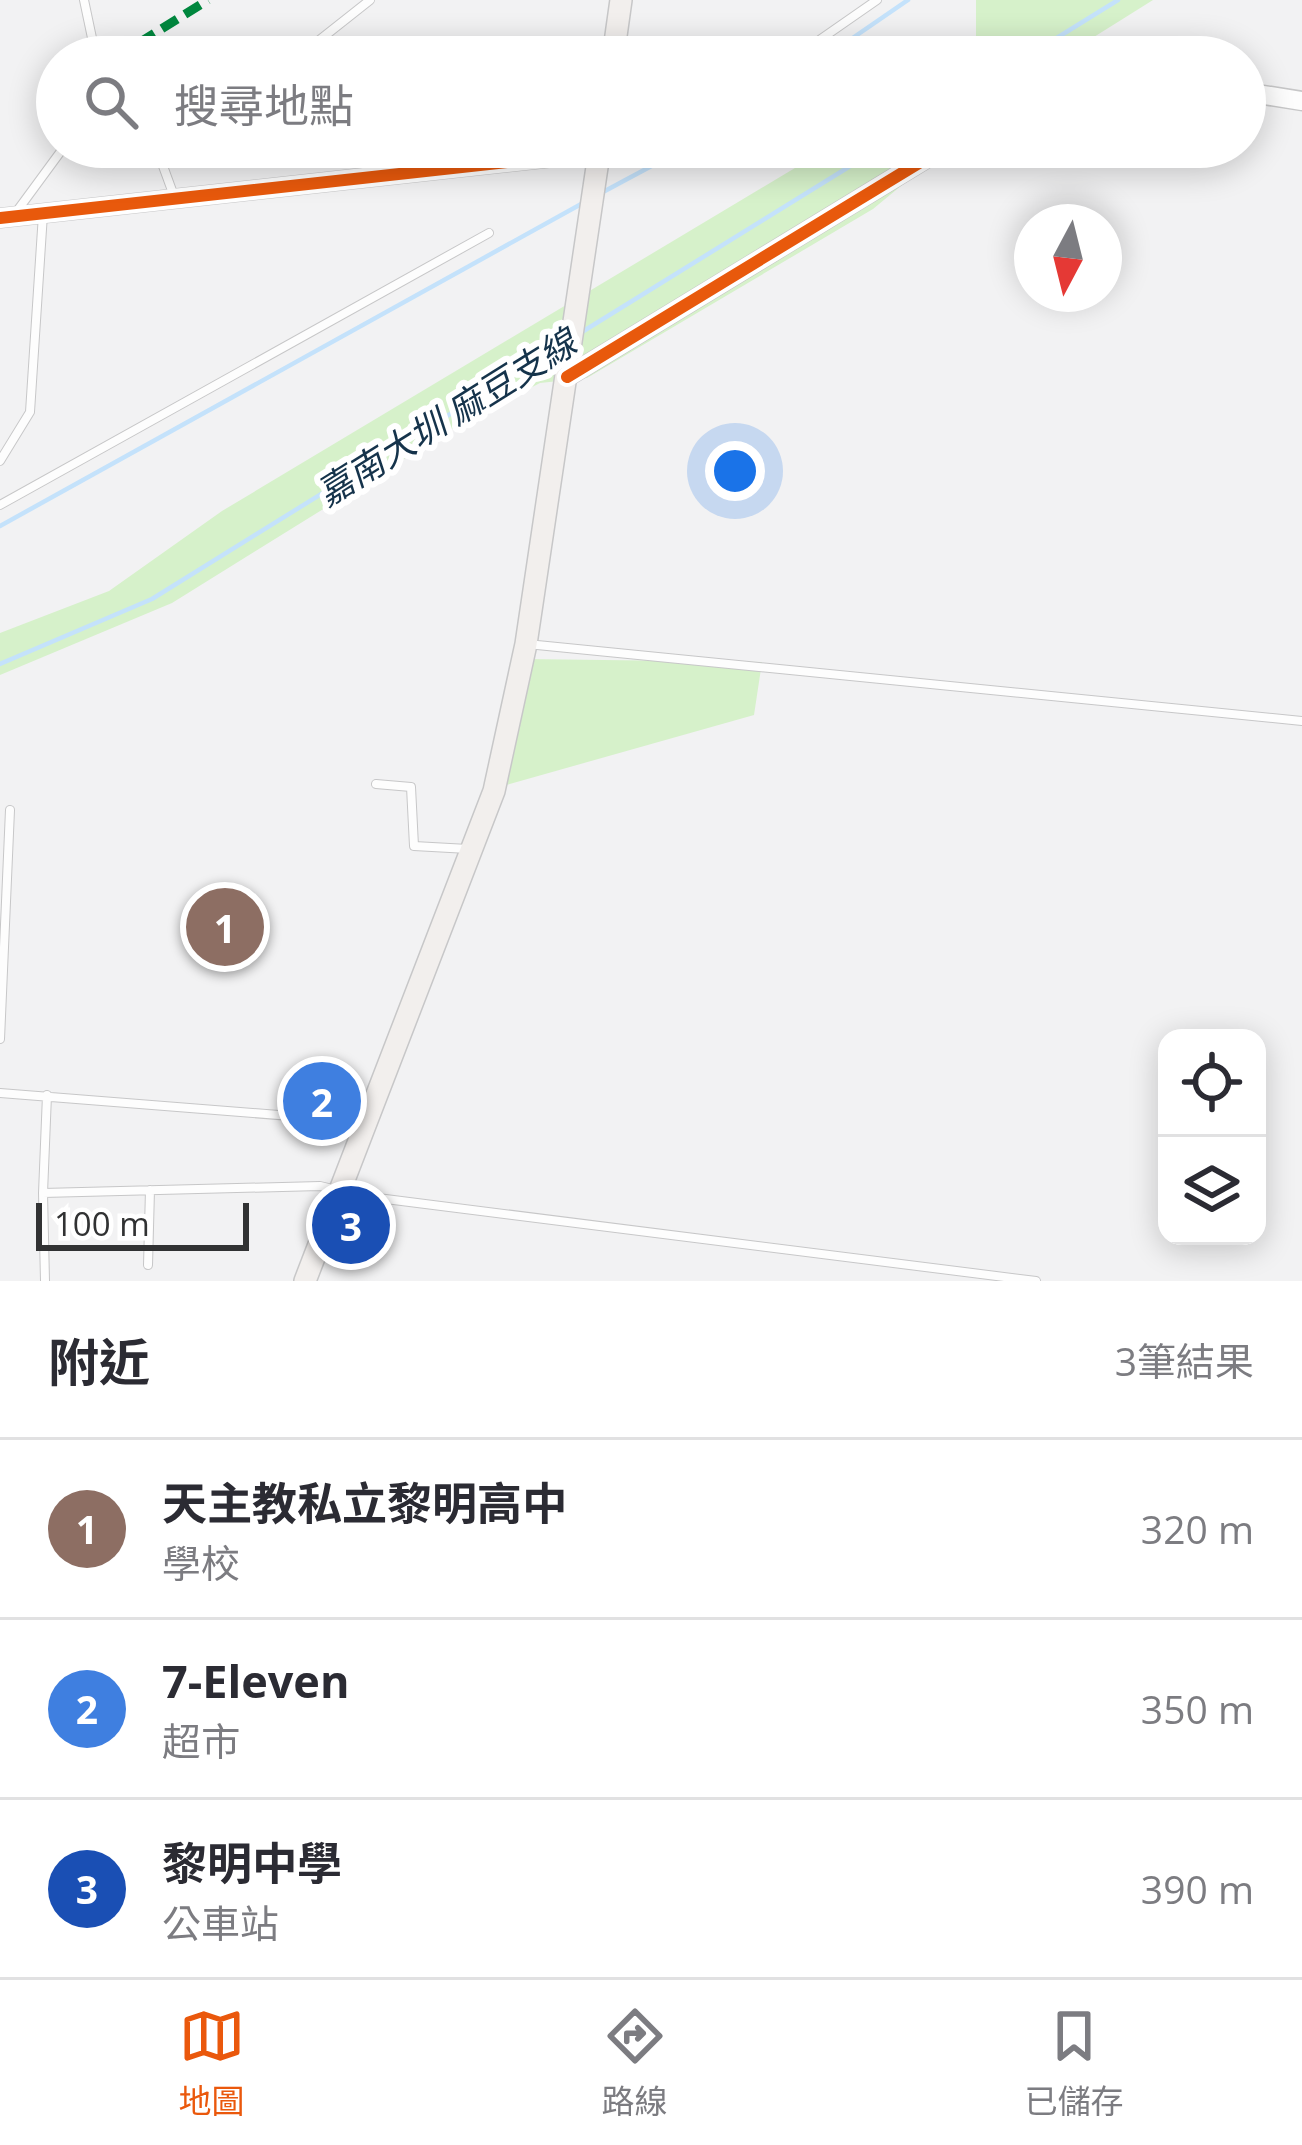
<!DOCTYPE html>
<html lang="zh-TW">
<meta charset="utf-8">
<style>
:root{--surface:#fff;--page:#f2f2f3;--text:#2b2b33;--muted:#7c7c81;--line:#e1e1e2;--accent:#ea580c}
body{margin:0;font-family:"Open Sans","Noto Sans TC",sans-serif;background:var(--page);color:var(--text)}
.controls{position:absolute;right:36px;bottom:36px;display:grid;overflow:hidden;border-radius:24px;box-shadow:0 6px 30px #0003}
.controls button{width:108px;height:108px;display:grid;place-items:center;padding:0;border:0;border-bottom:3px solid var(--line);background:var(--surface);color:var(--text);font:60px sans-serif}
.compass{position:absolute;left:1014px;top:204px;width:108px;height:108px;border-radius:50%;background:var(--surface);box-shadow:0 6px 30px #0003;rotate:187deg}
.scale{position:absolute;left:36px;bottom:30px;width:213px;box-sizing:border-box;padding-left:12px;border:6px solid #313233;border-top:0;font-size:33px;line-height:42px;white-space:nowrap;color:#313233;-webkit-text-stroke:9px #fff;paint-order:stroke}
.you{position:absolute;left:735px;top:471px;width:42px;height:42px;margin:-30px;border:9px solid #fff;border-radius:50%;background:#1a73e8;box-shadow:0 0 0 18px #1a73e833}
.badge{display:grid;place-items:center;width:78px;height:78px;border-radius:50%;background:var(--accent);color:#fff;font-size:39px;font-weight:700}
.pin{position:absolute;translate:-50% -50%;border:6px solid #fff;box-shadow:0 3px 12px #0006}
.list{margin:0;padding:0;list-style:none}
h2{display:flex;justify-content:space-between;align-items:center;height:156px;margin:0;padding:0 48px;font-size:51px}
h2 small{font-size:39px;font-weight:400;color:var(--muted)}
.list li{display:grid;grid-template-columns:78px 1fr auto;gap:36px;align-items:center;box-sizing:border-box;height:180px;padding:0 48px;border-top:3px solid var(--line)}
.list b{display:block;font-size:45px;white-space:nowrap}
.list p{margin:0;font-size:39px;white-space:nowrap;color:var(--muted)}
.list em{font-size:39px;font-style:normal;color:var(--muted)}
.icon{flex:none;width:66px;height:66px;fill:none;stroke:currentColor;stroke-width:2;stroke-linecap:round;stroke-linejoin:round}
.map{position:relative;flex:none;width:1302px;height:1281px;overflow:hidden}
.search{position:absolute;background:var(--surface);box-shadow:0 6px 30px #0003;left:36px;right:36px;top:36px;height:132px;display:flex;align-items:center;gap:30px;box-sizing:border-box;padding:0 42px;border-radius:66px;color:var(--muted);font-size:45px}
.sheet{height:696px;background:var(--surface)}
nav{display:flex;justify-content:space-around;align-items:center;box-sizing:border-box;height:168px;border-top:3px solid var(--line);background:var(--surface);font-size:33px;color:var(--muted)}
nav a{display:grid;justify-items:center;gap:6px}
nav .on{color:var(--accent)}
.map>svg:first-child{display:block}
.green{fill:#d6f1ca}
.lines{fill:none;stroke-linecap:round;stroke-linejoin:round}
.stream{stroke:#c4e2fb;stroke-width:4.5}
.building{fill:#d6c9be;filter:url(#shadow)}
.service-casing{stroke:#c7c7c8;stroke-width:10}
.tertiary-casing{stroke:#c7c7c8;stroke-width:21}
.secondary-casing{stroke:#c7c7c8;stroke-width:24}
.service{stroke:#fdfdfd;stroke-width:8}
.tertiary{stroke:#fdfdfd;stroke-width:18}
.secondary{stroke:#f2efed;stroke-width:21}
.quiet{stroke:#00873e;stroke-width:9;stroke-dasharray:18 9;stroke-linecap:butt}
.cycleway-casing{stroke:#fff;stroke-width:20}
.cycleway{stroke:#e8590c;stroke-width:12}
.labels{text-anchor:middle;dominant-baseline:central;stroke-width:12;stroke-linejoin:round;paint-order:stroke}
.water-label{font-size:36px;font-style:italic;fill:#15334b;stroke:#fff}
</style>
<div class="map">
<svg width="1302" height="1281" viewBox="0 0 1302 1281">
<defs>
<filter id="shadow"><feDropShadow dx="-7" dy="7" stdDeviation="6" flood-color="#0004"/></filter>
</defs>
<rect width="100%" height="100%" fill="#f2f2f3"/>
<path class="green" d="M976 0H1153L1062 57H976Z
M830 147H948L873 209 587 378 540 383 457 426 172 603 0 675V633L109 591 222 511Z
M524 659 762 662 754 715 499 787Z"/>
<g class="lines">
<path class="stream" d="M825 57 908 0
M1026 57 1118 0
M603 192 687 147
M582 332 881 147
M0 526 583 203
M0 664 152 599 563 344"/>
</g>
<path class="building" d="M290 1082 361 1089 350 1115 287 1107Z"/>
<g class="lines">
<defs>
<path id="service" d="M84 0 96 57
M298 57 370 0
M795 57 877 0
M156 147 174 196
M601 152 631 153 644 147
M17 211 64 147
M0 461 30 412 43 214
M0 505 489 233
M527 644 1302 721
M376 784 411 787 414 846 468 849
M0 1039 10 810
M0 1093 341 1120 363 1128
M47 1095 43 1193 320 1186 362 1196 1036 1281
M43 1193 45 1281
M148 1265 150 1190"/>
<path id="tertiary" d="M1245 92 1302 101
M0 218 599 152
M567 377 945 147"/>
<path id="secondary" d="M613 57 621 0
M305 1281 494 791 526 644 600 147"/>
</defs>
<use href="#service" class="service-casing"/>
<use href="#tertiary" class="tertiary-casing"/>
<use href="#secondary" class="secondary-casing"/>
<use href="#service" class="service"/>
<use href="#tertiary" class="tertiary"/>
<use href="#secondary" class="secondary"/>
<path class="quiet" d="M116 57 208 0"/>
<defs>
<path id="cycleway" d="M0 218 599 152
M567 377 945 147"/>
</defs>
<use href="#cycleway" class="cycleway-casing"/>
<use href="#cycleway" class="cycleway"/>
</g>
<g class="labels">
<g class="water-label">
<text transform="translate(446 417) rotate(-32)">嘉南大圳 麻豆支線</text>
</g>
</g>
</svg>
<div class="controls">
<button><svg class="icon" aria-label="locate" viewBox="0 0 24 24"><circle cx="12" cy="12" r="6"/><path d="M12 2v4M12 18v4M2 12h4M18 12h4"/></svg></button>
<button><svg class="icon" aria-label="layers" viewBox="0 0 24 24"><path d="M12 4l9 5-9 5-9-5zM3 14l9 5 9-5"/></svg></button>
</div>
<svg class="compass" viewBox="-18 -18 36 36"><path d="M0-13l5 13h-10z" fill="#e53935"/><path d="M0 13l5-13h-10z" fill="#7c7c81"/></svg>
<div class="scale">100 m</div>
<div class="you"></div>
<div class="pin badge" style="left:225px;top:927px;background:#8d6e63">1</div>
<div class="pin badge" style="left:322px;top:1101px;background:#3f7fe0">2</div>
<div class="pin badge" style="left:351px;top:1225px;background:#1a4fb4">3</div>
<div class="search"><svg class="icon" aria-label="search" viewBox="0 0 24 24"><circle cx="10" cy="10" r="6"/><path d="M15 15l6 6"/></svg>搜尋地點</div>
</div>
<section class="sheet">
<h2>附近<small>3筆結果</small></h2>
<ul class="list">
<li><span class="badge" style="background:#8d6e63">1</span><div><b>天主教私立黎明高中</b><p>學校</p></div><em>320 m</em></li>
<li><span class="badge" style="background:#3f7fe0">2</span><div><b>7-Eleven</b><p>超市</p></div><em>350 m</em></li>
<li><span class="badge" style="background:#1a4fb4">3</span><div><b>黎明中學</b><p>公車站</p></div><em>390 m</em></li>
</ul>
</section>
<nav>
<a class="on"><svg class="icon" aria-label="map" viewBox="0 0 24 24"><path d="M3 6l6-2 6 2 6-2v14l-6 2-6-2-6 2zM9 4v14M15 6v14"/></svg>地圖</a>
<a><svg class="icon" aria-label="directions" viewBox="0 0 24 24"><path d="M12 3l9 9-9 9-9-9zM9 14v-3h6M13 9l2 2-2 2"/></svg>路線</a>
<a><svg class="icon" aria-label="saved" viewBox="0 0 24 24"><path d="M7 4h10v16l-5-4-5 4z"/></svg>已儲存</a>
</nav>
